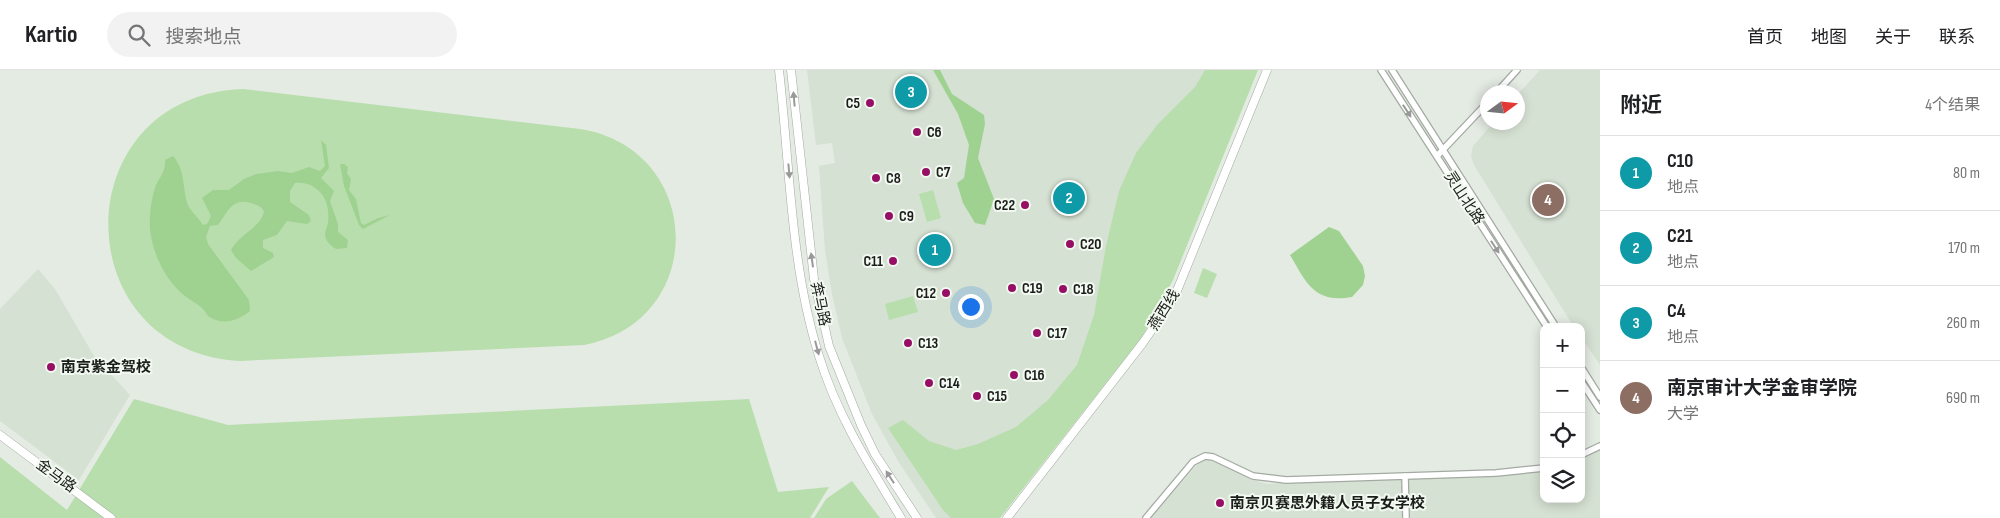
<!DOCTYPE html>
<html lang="zh">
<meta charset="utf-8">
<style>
:root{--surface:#fff;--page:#f2f2f2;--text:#202124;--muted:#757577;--line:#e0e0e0;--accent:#970f65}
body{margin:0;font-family:"Sofia Sans Condensed","Noto Sans SC",sans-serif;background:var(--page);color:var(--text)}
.controls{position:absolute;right:15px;bottom:15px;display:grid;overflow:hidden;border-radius:10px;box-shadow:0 2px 12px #0003}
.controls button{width:45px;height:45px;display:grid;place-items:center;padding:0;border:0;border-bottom:1px solid var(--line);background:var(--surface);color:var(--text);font:25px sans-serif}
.compass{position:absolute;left:1480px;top:15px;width:45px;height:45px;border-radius:50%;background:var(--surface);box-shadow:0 2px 12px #0003;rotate:75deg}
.you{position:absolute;left:970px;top:236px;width:18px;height:18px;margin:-12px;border:4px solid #fff;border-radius:50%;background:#1a73e8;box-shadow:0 0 0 8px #1a73e833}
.badge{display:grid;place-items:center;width:32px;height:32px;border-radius:50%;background:var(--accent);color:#fff;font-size:16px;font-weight:700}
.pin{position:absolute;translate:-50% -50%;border:2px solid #fff;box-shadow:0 1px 5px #0006}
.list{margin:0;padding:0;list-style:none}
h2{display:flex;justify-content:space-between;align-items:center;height:65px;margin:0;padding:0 20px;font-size:21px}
h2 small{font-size:16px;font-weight:400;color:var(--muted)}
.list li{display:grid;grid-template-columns:32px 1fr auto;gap:15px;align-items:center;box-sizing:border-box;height:75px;padding:0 20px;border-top:1px solid var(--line)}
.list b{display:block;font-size:19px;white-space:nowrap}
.list p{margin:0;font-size:16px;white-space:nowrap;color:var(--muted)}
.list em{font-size:16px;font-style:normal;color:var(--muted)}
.icon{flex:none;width:28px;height:28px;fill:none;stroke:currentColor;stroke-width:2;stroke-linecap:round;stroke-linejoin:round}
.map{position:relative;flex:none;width:1600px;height:448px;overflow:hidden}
header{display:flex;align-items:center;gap:30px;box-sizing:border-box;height:70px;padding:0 25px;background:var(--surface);border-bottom:1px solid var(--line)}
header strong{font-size:24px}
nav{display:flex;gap:28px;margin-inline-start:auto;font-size:18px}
.search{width:350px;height:45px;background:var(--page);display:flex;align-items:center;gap:12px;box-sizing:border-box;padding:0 18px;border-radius:28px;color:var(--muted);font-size:19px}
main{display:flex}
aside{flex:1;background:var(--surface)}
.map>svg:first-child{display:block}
.built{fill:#d5e1d2}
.green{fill:#b8dead}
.water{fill:#9fd290}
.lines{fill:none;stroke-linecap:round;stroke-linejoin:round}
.minor-casing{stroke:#a3aaa2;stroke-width:8}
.major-casing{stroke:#a3aaa2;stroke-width:9}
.minor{stroke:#fff;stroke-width:5.5}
.major{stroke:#fff;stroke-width:8}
.oneway{fill:#989998}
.poi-dot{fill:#970f65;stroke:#f2f9f0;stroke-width:2}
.labels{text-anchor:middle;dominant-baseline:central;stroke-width:4;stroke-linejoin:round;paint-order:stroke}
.poi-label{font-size:15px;font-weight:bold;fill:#1a1d1a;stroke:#f2f9f0;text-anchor:start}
.street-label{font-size:15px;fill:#1a1d1a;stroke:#f2f9f0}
</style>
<header>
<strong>Kartio</strong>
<div class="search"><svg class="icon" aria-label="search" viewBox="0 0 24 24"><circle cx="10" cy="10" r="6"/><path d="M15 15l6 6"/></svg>搜索地点</div>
<nav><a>首页</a><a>地图</a><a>关于</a><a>联系</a></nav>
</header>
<main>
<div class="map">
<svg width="1600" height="448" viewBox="0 0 1600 448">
<rect width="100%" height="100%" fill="#e4ebe3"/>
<path class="built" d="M807 0H1257L1160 237 1048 384 993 448H936L898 391 872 344 842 268 832 224 825 180 819 96 835 93 832 73 816 75Z
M1540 0H1600V295L1581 267V257H1574L1562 238 1474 95 1471 86 1473 76 1493 53 1518 52V24Z
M38 199 55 219 94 286 130 325 79 410 0 351V239Z
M1600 377V448H1150L1203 388 1212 389 1252 410 1267 414 1544 399V429H1581V386Z"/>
<path class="green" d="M1205 0H1258L1173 210 1142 267 1000 448H951L943 440 888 358 903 350 929 371 956 380 978 374 1016 357 1048 330 1077 295 1094 245 1106 176 1119 121 1136 83 1157 55 1195 17Z
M243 19 580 59C705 79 709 251 584 275L240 291C63 281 65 25 243 19Z
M933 120 941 148 927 152 919 124Z
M1203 198 1217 204 1207 228 1194 223Z
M913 226 918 242 889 250 885 234Z
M134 329 228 355 749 329 778 422 829 417 810 448H0V387L67 440Z
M852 411 880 448H814L826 429Z"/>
<path class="water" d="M933 0H940L952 24 984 45 985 54 978 88 994 129 985 155 975 153 963 133 957 113 964 108 969 75 958 44Z
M321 70 326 75 329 98 321 108 334 121 330 131 338 154V162L348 170 347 178 336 179C331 176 325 171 325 164 325 160 328 156 328 152 331 130 318 111 295 113L290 121V132L309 145 311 151 307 154 287 151 277 165 263 170V178L273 183 274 187 251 201 236 188 231 180C239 164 261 158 264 141 261 137 259 136 254 134 233 126 229 140 218 155L210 156 206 167 208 174 249 230 250 241C238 251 222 256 208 246 206 243 204 240 201 237 196 233 190 230 185 226 166 211 153 185 150 160 149 145 151 129 156 115 160 107 166 100 165 90L173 86C186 101 182 118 188 135 191 142 199 148 203 155L207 154 211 146 202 128 213 120H229L244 109 256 104 278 101 292 103 309 97 320 101 325 96Z
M340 94H344L348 97 347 103 351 109 349 120 356 129 361 153 364 155 378 148 390 145 363 159 359 155 344 116Z
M1329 157 1339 161 1363 196 1365 206 1363 215 1352 227C1314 234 1306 212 1290 185Z"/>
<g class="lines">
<defs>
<path id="minor" d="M1381 0 1547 257
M1392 0 1556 257
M1497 22 1517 0
M1437 86 1488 32
M1581 297 1600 327
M1581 311 1600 340
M1581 385 1600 376
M1405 406 1406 448
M1146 448 1193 392 1205 386 1213 387 1253 406 1286 410 1496 403 1544 398"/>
<path id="major" d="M779 0C790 95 790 194 819 286 837 345 869 395 901 448
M791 0 814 209 829 276 861 355 875 384 917 448
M0 365 111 448
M1007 448 1142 274 1174 228 1267 0"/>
</defs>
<use href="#minor" class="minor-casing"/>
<use href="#major" class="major-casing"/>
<use href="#minor" class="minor"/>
<use href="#major" class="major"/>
</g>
<defs><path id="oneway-solid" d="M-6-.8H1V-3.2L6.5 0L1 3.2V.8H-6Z" transform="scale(1.25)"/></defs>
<g class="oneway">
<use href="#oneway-solid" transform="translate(794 29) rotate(-95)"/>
<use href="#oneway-solid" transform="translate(1407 41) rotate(57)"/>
<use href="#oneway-solid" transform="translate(789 101) rotate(85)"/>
<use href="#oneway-solid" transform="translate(1495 177) rotate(57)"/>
<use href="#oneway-solid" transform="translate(812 190) rotate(-98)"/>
<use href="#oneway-solid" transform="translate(817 278) rotate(75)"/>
<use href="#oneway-solid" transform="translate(890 407) rotate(-123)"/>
</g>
<g class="poi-dot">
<circle cx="870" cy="33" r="5"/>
<circle cx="917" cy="62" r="5"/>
<circle cx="926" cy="102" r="5"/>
<circle cx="876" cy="108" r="5"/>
<circle cx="1025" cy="135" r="5"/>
<circle cx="889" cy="146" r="5"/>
<circle cx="1070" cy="174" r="5"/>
<circle cx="893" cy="191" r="5"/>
<circle cx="1012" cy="218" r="5"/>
<circle cx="1063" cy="219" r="5"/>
<circle cx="946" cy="223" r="5"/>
<circle cx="1037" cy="263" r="5"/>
<circle cx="908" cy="273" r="5"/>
<circle cx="51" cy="297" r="5"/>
<circle cx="1014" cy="305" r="5"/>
<circle cx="929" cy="313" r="5"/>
<circle cx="977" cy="326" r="5"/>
<circle cx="1220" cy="433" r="5"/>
</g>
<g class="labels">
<g class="poi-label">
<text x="860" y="33" text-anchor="end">C5</text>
<text x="927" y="62">C6</text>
<text x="936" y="102">C7</text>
<text x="886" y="108">C8</text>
<text x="1015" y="135" text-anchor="end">C22</text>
<text x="899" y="146">C9</text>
<text x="1080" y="174">C20</text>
<text x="883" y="191" text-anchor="end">C11</text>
<text x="1022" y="218">C19</text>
<text x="1073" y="219">C18</text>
<text x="936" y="223" text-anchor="end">C12</text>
<text x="1047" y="263">C17</text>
<text x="918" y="273">C13</text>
<text x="61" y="297">南京紫金驾校</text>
<text x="1024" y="305">C16</text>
<text x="939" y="313">C14</text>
<text x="987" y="326">C15</text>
<text x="1230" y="433">南京贝赛思外籍人员子女学校</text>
</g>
<g class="street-label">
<text transform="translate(1464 128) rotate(57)">灵山北路</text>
<text transform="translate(820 234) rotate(78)">奔马路</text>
<text transform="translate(1164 240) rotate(-58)">燕西线</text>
<text transform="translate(56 406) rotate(36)">金马路</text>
</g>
</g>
</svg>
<div class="controls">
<button>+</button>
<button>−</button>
<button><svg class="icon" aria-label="locate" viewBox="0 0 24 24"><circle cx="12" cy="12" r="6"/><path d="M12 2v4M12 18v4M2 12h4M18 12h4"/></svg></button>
<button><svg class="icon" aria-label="layers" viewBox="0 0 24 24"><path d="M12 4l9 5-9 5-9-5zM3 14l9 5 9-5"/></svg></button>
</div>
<svg class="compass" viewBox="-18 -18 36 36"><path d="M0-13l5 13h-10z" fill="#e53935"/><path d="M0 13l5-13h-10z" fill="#757577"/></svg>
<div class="you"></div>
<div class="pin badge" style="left:935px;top:180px;background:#0f9aa8">1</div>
<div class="pin badge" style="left:1069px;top:128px;background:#0f9aa8">2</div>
<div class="pin badge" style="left:911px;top:22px;background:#0f9aa8">3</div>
<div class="pin badge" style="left:1548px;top:130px;background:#8d6e63">4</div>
</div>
<aside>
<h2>附近<small>4个结果</small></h2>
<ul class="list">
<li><span class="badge" style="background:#0f9aa8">1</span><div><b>C10</b><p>地点</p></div><em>80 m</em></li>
<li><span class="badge" style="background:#0f9aa8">2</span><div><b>C21</b><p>地点</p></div><em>170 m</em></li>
<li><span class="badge" style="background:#0f9aa8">3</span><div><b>C4</b><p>地点</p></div><em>260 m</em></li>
<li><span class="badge" style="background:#8d6e63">4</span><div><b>南京审计大学金审学院</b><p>大学</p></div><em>690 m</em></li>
</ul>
</aside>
</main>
